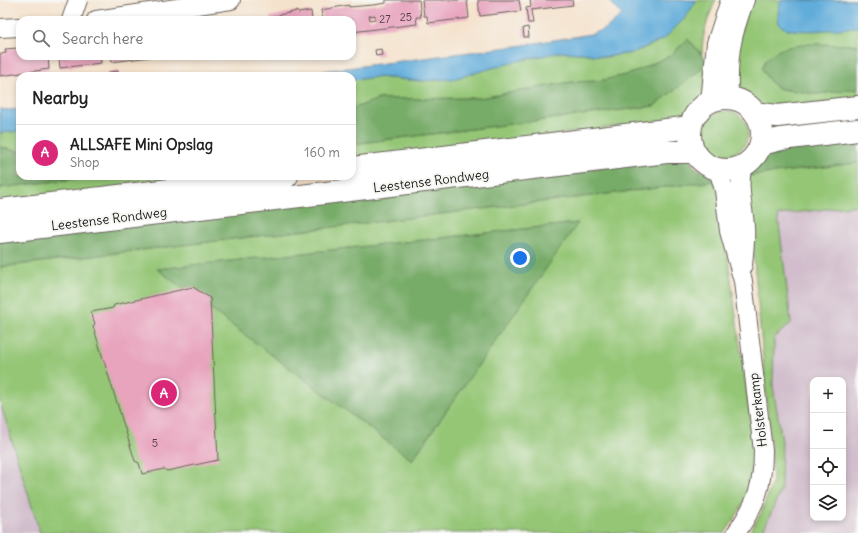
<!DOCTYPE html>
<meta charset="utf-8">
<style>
:root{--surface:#fff;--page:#f6f6f6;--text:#222;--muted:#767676;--line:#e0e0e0;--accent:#db2777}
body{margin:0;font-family:Delius,sans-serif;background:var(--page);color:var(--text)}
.controls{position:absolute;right:12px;bottom:12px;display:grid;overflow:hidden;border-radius:8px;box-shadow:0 2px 6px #0003}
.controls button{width:36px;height:36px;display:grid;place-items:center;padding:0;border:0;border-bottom:1px solid var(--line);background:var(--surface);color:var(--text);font:20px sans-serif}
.you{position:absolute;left:520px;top:258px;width:14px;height:14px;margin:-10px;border:3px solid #fff;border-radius:50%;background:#1a73e8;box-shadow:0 0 0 6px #1a73e833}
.badge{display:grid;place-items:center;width:26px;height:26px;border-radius:50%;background:var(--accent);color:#fff;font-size:13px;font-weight:700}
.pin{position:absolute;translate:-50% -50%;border:2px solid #fff;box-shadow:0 1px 4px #0006}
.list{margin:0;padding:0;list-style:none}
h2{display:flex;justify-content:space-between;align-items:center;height:52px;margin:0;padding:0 16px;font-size:17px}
h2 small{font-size:13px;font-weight:400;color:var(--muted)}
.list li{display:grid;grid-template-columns:26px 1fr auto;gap:12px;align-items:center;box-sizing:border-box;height:56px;padding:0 16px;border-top:1px solid var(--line)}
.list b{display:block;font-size:15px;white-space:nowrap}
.list p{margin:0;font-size:13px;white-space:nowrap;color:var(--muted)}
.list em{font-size:13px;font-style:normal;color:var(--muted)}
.icon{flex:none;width:22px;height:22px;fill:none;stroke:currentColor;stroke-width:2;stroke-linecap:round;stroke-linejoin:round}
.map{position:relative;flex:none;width:858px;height:533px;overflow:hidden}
.search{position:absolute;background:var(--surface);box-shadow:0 2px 6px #0003;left:16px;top:16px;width:340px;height:44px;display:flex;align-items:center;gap:10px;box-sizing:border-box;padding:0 14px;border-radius:12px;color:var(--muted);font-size:15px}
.panel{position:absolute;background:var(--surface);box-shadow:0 2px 6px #0003;left:16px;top:72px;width:340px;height:108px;border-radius:12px}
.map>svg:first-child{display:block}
.industrial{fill:#d1bdcc;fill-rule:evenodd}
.green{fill:#94c676;stroke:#587149;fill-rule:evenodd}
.forest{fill:#77ab67;stroke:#4a6442}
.water{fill:#61acda;stroke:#3e647b}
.building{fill:#e8a3bd;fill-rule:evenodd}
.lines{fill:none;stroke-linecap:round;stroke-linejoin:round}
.minor-casing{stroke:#68615a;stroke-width:20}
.primary-casing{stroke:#68615a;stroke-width:24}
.minor{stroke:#fff;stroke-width:18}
.primary{stroke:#fff;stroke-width:22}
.labels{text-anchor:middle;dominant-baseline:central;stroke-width:4;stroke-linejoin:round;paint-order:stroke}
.number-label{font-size:11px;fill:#4f3e44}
.street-label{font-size:13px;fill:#1c1c1c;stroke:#f6f6f2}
</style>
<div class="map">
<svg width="858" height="533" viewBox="0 0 858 533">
<rect width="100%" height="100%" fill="#f6f6f2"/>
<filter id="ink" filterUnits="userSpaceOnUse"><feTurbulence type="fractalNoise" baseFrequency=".025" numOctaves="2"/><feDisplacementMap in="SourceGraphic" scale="8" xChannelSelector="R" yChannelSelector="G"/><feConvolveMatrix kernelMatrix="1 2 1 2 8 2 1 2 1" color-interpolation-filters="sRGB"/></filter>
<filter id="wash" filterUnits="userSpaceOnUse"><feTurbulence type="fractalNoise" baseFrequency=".012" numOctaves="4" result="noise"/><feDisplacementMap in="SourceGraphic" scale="16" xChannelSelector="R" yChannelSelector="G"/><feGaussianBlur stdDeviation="0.9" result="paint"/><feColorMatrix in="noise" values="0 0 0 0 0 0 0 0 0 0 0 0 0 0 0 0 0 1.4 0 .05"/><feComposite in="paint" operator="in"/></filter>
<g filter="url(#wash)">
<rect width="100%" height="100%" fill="#f5e2cc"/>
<path class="industrial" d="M858 205V533H762L781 490 782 441 773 387 774 338 791 322 778 215ZM813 380H843V518H813Z
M0 321 61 533H0Z"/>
<path class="green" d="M697 0H716C708 17 702 35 702 54L688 39 671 55 630 74 599 81 571 82 480 98 379 99 352 109V80L378 77 422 81 560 52 582 53 605 57 632 53 664 39 685 18Z
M750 0H858V45L811 44 790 47 766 76 773 85 781 89 817 94 858 89V100L762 108 739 89 736 47Z
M709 63 703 98 685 117 352 163V144L654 106Z
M704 133a22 22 0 1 1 44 0a22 22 0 1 1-44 0Z
M20 131V152L0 147V133Z
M858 163V205L778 215 791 323 774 338 773 387 782 441 781 490 762 533H749L761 513 773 481 772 458 749 205 748 176Z
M96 176H245L0 206V188Z
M715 181 721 208 754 445C751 487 749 499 725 533H40L0 402V267ZM577 223 412 460 158 269Z"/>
<path class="forest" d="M688 39 709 63 654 106 352 144V109L379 99 480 98 571 82 599 81 630 74 671 55Z
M811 44 858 45V89L817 94 781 89 773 85 766 76 762 68C769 47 793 46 811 44Z
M858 137V163L748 176 763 158 768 147Z
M0 147 20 152V176H96L0 188Z
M688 157 695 167 713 178 715 181 0 267V238Z
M578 223 412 460 157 269Z"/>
<path class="water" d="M609 0H697L685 18 664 39 632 53 605 57 582 53 560 52 518 61 453 79 422 81 378 77 352 80V76H284L517 46 591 34 605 29 622 15Z
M781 0H858V27C844 28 789 36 780 25 776 18 779 7 781 0Z
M0 109 8 110 20 109V131L0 133Z"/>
<g id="blocks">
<path class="building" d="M386 0H419L421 17H416L417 24 352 32V20H323L321 10 349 5V7L373 5 386 3ZM375 15V19L370 20 369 16Z
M422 0H467L469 18 428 23 427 16H424Z
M478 0H519L521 11 480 16Z
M530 0H572L573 5 531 10 533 23H528L526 8 531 7Z
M297 11 298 13 311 11 312 20H270V17Z
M528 27 529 37H524L523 28Z
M18 46H20V56H48L49 69 0 76V54L6 53 5 49 18 48Z
M381 49 382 55 376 56 375 50Z
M59 56H100L101 63 60 68Z
M111 56H150V57L112 62Z
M118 71 119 76H109V72Z
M193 287 210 298 218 460 167 471 164 469 142 474 139 463 135 461 93 326 95 324 91 312 113 308 114 305Z"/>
</g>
</g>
<g filter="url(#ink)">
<use href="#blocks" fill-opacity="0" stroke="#68615a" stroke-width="1"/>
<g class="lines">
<defs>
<path id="minor" d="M71 20 78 0
M96 20 231 0
M0 28 20 27
M729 98C728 57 730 39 745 0
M710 102 716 43 730 0
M743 166C737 186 744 207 745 227 746 240 744 252 743 265
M718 169 724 190 729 231 743 281 763 451C763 487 756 504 736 533"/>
<path id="primary" d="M690 134a36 36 0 1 1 72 0a36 36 0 1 1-72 0Z
M755 113 777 116 858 107
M761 144 781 139 858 130
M352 168 691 127
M0 210 287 176
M0 232 667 152H695"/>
</defs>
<use href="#minor" class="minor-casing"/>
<use href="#primary" class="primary-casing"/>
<use href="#minor" class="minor"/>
<use href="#primary" class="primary"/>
</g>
</g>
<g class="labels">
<g class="number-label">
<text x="406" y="17">25</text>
<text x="385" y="19">27</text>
<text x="155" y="443">5</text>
</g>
<g class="street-label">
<text transform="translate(431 181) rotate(-7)">Leestense Rondweg</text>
<text transform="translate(109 219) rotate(-7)">Leestense Rondweg</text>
<text transform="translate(758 410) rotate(-97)">Holsterkamp</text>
</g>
</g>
</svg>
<div class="controls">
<button>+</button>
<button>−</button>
<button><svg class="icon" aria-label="locate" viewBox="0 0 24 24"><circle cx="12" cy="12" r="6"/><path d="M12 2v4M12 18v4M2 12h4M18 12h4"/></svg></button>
<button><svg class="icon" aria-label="layers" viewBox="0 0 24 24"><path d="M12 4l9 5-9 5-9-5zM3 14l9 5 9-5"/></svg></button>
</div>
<div class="you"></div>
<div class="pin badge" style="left:164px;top:393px">A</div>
<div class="search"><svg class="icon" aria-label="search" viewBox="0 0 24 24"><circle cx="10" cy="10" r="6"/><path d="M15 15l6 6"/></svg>Search here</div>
<section class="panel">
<h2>Nearby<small></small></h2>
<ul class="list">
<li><span class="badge">A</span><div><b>ALLSAFE Mini Opslag</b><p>Shop</p></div><em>160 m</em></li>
</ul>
</section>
</div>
